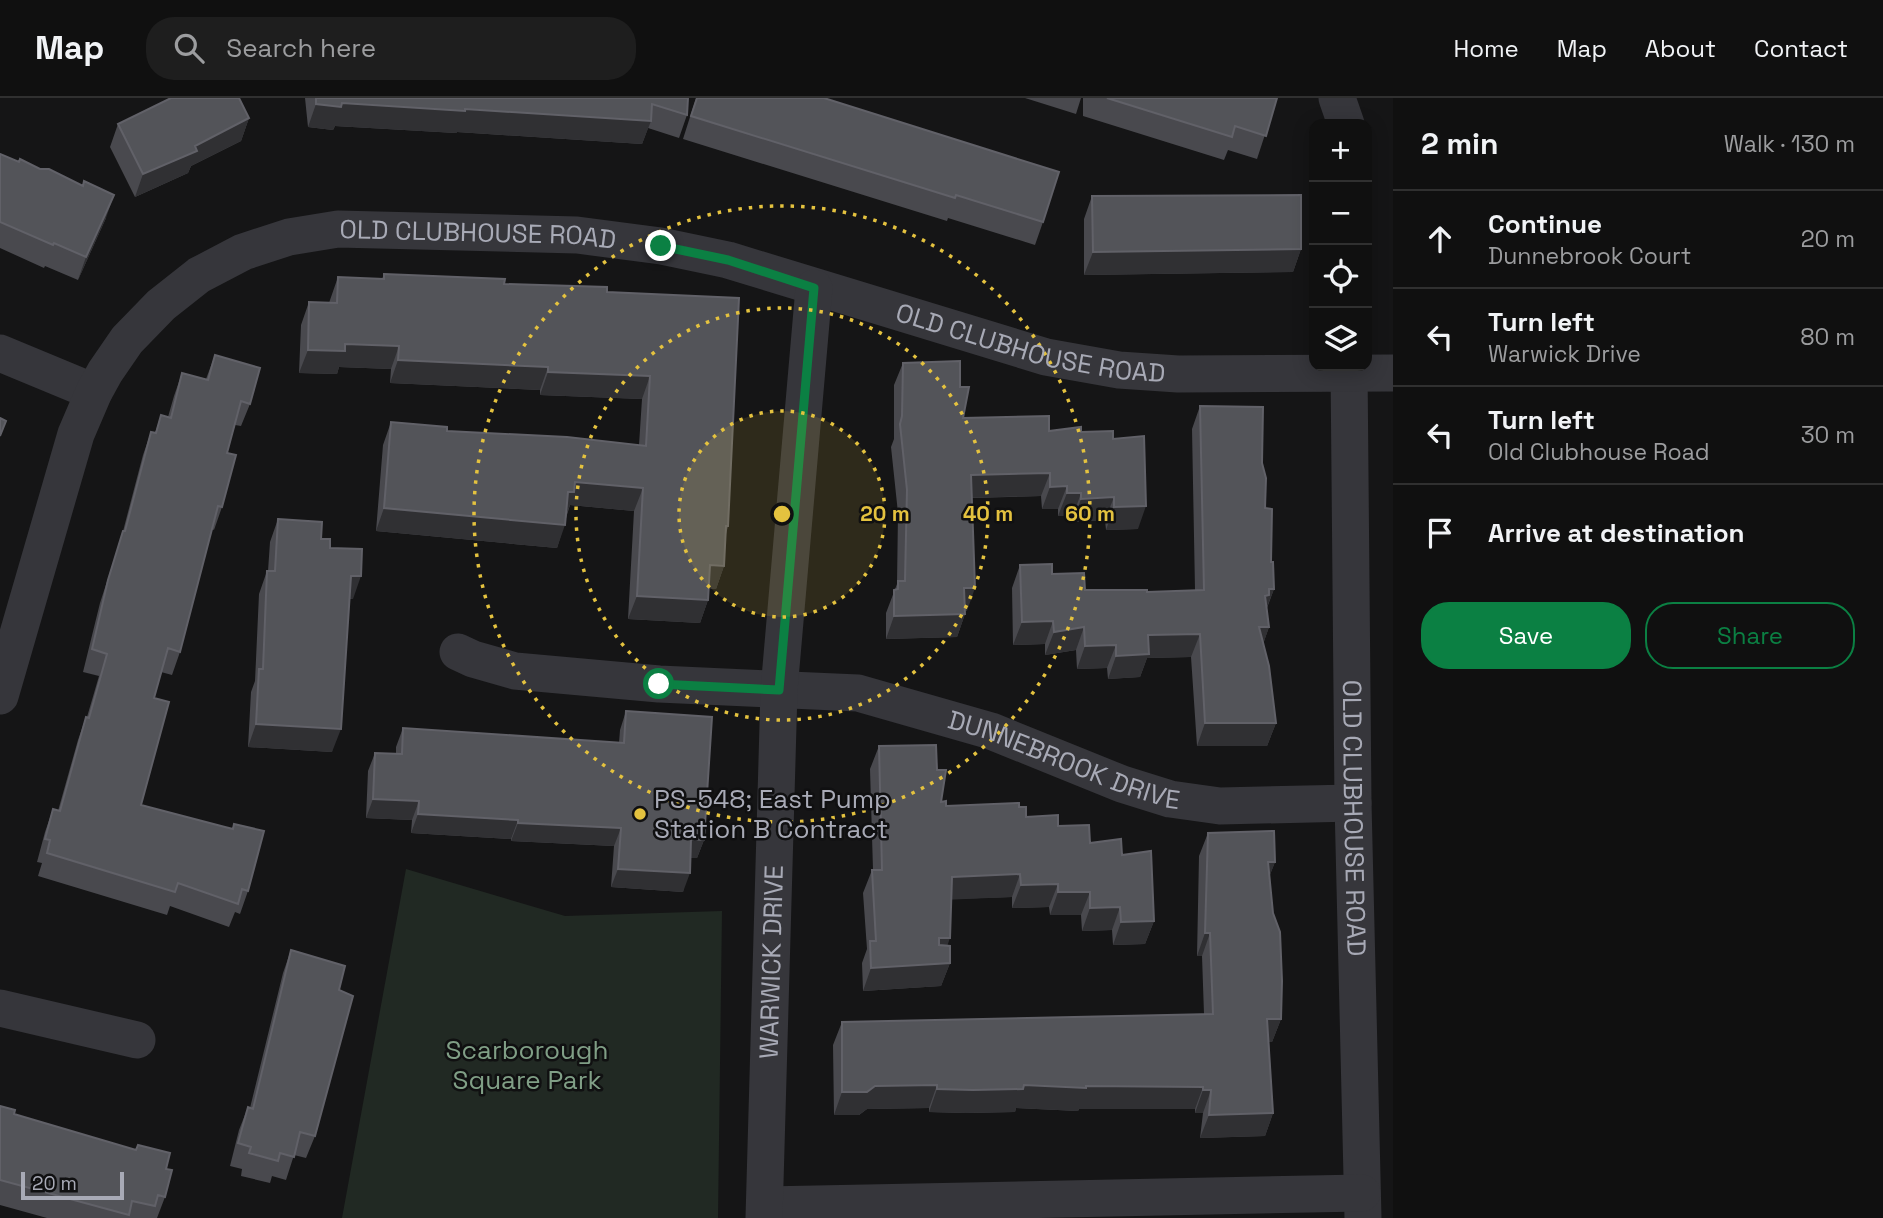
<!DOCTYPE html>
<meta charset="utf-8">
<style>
:root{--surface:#101010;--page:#1e1e1e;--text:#f1f3f6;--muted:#9c9d9f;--line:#303030;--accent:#0b8043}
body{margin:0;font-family:"Space Grotesk",sans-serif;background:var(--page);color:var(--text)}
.controls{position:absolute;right:21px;top:21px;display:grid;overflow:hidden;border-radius:14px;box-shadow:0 4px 18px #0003}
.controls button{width:63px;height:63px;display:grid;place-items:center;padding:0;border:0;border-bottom:2px solid var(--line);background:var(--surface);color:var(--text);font:35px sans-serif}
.scale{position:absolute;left:21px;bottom:18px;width:103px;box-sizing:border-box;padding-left:7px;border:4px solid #a8aab6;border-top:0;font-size:19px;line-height:24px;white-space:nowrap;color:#a8aab6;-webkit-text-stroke:5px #101011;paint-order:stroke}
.stop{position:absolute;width:21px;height:21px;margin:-16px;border:5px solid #0b8043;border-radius:50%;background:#fff}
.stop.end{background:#0b8043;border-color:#fff;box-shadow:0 2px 7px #0008}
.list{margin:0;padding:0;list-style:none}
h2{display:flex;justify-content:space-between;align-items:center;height:91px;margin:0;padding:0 28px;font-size:30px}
h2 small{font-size:23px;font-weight:400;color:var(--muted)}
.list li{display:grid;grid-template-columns:46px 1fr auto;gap:21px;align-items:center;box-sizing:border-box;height:98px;padding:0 28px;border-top:2px solid var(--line)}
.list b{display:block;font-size:26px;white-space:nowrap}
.list p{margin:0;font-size:23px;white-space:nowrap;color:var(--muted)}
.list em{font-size:23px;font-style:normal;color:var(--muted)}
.actions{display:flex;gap:14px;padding:21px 28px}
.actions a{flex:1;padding:16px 0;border:2px solid var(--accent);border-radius:28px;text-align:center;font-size:24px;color:var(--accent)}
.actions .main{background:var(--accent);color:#fff}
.icon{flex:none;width:38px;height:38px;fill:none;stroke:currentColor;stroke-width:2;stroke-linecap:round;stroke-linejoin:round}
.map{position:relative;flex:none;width:1393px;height:1120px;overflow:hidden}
header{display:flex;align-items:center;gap:42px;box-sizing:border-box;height:98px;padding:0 35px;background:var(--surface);border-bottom:2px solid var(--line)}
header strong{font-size:33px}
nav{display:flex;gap:38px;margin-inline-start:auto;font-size:24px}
.search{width:490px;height:63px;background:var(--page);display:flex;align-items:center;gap:18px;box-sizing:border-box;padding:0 24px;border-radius:28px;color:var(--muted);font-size:26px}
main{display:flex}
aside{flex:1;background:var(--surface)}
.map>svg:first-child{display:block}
.green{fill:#212923}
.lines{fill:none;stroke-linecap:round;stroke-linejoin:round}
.minor{stroke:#36363b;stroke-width:37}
.wall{fill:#49494e}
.shaded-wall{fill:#303033}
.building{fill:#535459;stroke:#616168;stroke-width:2}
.route{stroke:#0b8043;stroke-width:9}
.ring{fill:none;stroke:#e4c23f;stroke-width:3.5;stroke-dasharray:3.5 7}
.poi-dot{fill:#e4c23f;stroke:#101011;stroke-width:2.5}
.labels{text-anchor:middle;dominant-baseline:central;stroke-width:5;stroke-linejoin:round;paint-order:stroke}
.street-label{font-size:26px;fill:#a8aab6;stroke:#101011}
.poi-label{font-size:26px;fill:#a8aab6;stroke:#101011;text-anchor:start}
.park-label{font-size:26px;fill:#809f86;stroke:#101011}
.centre{fill:#e4c23f;stroke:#101011;stroke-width:3.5}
.ring-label{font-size:21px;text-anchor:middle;font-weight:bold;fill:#e4c23f;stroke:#101011;stroke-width:5;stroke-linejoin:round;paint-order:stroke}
</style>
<header>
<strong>Map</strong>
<div class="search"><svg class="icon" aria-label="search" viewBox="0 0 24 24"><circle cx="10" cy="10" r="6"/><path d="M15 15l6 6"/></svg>Search here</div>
<nav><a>Home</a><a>Map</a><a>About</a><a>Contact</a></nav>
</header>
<main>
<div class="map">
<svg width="1393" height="1120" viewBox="0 0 1393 1120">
<rect width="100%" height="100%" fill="#151516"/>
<path class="green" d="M406 771 565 818 722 813 718 1120H342Z"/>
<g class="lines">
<g class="minor">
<path d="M1337 0 1346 26"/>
<path d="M0 255 94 294"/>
<path id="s1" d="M1349 268 1353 705 1363 1120"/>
<path id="s2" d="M458 554 473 561 515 573 659 586 858 595 991 633 1122 686 1170 701 1220 708 1353 705"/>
<path id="s3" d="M0 598 76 336 94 294 105 274 127 242 161 207 199 177 243 154 289 139 338 131 577 137 661 148 728 162 1046 259 1119 272 1178 276 1393 275"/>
<path d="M0 910 137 942"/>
<path d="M765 1107 1362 1095"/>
<path id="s4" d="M764 1120 779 592 814 190"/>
</g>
</g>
<path class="wall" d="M305 0H688L687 17 679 40 648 30 642 46 457 34 456 35 335 28 333 32 308 29Z
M696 0H824L1043 124 1035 147 948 120 947 123 683 41Z
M1025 0H1081L1076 16Z
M1083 0H1277L1257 61 1228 52 1224 62 1083 18Z
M249 20 241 43 191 68 188 75 135 99 110 49 118 26Z
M0 56 19 64 40 71 106 120 78 182 45 168 44 170 0 150Z
M1092 98 1301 151 1293 174 1084 177V121Z
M384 176 607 194 728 428 726 436 724 468 716 491 709 490 708 502 700 525 628 521 634 413 570 407 557 450 376 433 383 347 391 324 447 333 639 347 642 301 540 297V292L390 285 391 271 339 269 337 276 299 275 301 227 309 204 329 205 330 202 338 179 382 181Z
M215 257 250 306 241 328 235 327 227 355 222 409 214 432 212 431 180 554 172 577 161 574 154 600 141 707 248 793 240 816 235 814 229 829 170 808 167 817 38 778 42 765 37 764 45 734 53 711 58 713 78 642 86 619H87L99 578 83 574 100 505 122 437 143 357 151 334 155 335 161 317 168 319 174 298 182 275 206 281Z
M903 265 960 289 963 320 1049 333 1081 334 1113 341 1138 431 1106 432 1105 422 1073 424V418H1058V411H1042L1041 398 972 400 967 513H965V516L957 539 886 541V515L897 486 898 415 891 349 894 341V287Z
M1200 308 1262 365 1274 491 1267 510 1269 529 1263 546 1276 625 1267 648H1197L1191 559 1147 560 1140 579 1108 581 1107 570 1077 571 1076 552 1045 557V546L1013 547 1012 490 1020 467 1052 476 1085 492 1147 494 1195 492 1192 331Z
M278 421 321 441 330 450 353 501H349L332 654 248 649 251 594 255 583 259 496 267 473H268L270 444Z
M626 613 704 742 697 760H690L683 794 611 789 614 748 511 743V741L411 735 412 722 366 720 368 673 375 655 396 656V649L403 630 619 645 620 632Z
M879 648 937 672 941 704 946 708 1019 709 1026 719 1058 728 1090 745 1122 757 1154 823 1145 846 1113 847 1112 832 1082 833 1081 817H1050L1049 809 1012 810V799L951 801 947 848 950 865 941 888 863 893 862 865 867 851 863 795 872 772H873L870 671Z
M1208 735 1275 764 1269 779 1281 921 1272 944H1269L1273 1015 1265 1038 1200 1040 1203 1015H1195V1011H1079L1078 1013 1016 1010 1015 1014 965 1015 929 1014V1010L867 1011 859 1017H834L833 947 842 924 1204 916 1202 858H1197L1199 758Z
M291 852 339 892 315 1038 306 1060 294 1057 286 1082 272 1078 270 1085 241 1078 242 1071 230 1068 239 1032 248 1009 250 1010 283 875Z
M0 1008 14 1016 166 1071 165 1099 157 1120H47L0 1107Z"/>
<path class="shaded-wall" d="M342 5 465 11 651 23 642 46 457 34 456 35 335 28 333 32 308 29 316 6Z
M249 20 241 43 191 68 188 75 135 99 143 76 195 48Z
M114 97 106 120 78 182 86 159Z
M1301 151 1293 174 1084 177 1093 154Z
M345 246 399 248 391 271 339 269 337 276 299 275 308 252Z
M398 262 548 269 540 292 390 285Z
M548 274 650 278 642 301 540 297Z
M1050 375 1041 398 963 400 971 377Z
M575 384 643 390 634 413 570 407 566 417 568 394Z
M1067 388 1058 411H1042L1050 389Z
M1067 395H1081L1073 418H1058Z
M1114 399 1105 422 1073 424 1081 401Z
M1146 408 1138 431 1106 432 1114 409Z
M384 410 565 427 557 450 376 433Z
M710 467 724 468 716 491 702 490Z
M351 478H361L353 501 342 500Z
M964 490H975L967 513H956Z
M1269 491H1274L1265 514V498Z
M637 498 708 502 700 525 628 521Z
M965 516 957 539 886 541 894 518Z
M1053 523 1045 546 1013 547 1022 524Z
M1084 529 1076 552 1045 557 1054 534Z
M1259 529H1269L1261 552Z
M1200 536 1191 559 1147 560 1140 579 1108 581 1116 558 1148 537Z
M1116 547 1107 570 1077 571 1085 548Z
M1205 625H1276L1267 648H1197Z
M256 626 341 631 332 654 248 649Z
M373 701 419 703 412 722 366 720Z
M418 716 518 722 511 741 411 735Z
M518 725 621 730 614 748 511 743Z
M691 741 704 742 697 760H685Z
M1268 764H1275L1266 787Z
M618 771 690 775 683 794 611 789Z
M1020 776 1012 799 943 802 952 779Z
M1058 786 1049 809 1012 810 1021 787Z
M1058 794H1090L1081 817H1050Z
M1120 809 1112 832 1082 833 1090 810Z
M1154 823 1145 846 1113 847 1121 824Z
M1205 835H1210L1202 858H1197Z
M939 840H950L942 863H931Z
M950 865 941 888 863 893 871 870Z
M1267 921H1281L1272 944H1259Z
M937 987 929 1010 867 1011 859 1017H834L842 994 875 988Z
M1024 987 1086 988 1203 989 1195 1011H1079L1078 1013 1016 1010 1015 1014 965 1015 929 1014 937 991Z
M1203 992H1211L1203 1015H1195Z
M1273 1015 1265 1038 1200 1040 1209 1017Z"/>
<path class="building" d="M171 0H239L249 20 195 48 197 53 143 76 118 26Z
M316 0H688L687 17 652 6 651 23 465 11V13L342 5 341 9 316 6Z
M697 0H824L1059 74 1043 124 956 97 955 100 691 18Z
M1107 0H1277L1266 38 1235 28 1232 39Z
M0 56 19 64 20 61 40 71H49L83 88 84 83 114 97 86 159 54 145 53 147 0 124Z
M1301 97V151L1093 154 1092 98Z
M384 176 505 181 504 186 607 189V194L739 200 728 428H726L724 468 710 467 708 502 637 498 643 390 575 384 574 394H568L565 427 384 410 391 324 447 329V333L567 339 646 348 650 278 548 274V269L398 262 399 248 345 246V253L308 252 309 204 337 205 338 179 384 181Z
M215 257 260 270 250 306 241 303 227 355 236 357 222 409 218 408 180 554 168 550 154 600 169 604 141 707 225 729 233 731 234 726 264 733 248 793 242 791 238 806 178 785 175 794 47 755 50 742 45 741 53 711 60 713 86 619 89 620 107 556 92 551 108 482 123 433H125L151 334 156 335 161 317 171 320 182 275 208 282Z
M960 263V289H969L963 320 1049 318V333L1081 329V334L1113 333V341L1144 338 1146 408 1114 409V399L1081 401V395H1067V388L1050 389V375L971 377 975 490H964L965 516 894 518V492L898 491V483H905L907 392 900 326 902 318 903 265Z
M1200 308 1263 309 1262 365 1266 380 1265 410 1272 411 1271 464H1273L1274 491H1269V497L1265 498 1269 529H1259L1269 568 1276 625H1205L1200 536 1148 537 1149 556 1116 558V547L1085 548 1084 529 1054 534 1053 523 1022 524 1020 467 1052 466V476L1084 475 1085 492H1147V494L1204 492Z
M0 320 6 323 0 338Z
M278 421 322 424 321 441H330V450L362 451 361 478H351L341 631 256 626 259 571H263L267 473H275Z
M626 613 712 619 704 742 691 741 690 775 618 771 621 730 518 725V722L418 716 419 703 373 701 375 655 402 656 403 630 624 645Z
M936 647 937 672H946L941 704 946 703V708L1019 705V709H1026V719L1058 717V728L1089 727 1090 745 1121 741 1122 757 1151 753 1154 823 1121 824 1120 809 1090 810V794H1058V786L1021 787 1020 776 952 779 950 840H939V847L950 848V865L871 870 870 843H876L872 772H882L879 648Z
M1274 733 1275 764H1268L1273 815 1280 834 1282 883 1281 921H1267L1273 1015 1209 1017 1211 992H1203V989L1086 988V990L1024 987 1023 991 973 992 937 991V987L875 988 867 994H842V924L1213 916 1210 835H1205L1208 735Z
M291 852 345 868 339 892 353 898 315 1038 300 1034 294 1059 280 1055 278 1063 249 1055 251 1049 238 1045 248 1009 253 1011Z
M0 1008 15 1012 14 1016 136 1052 138 1047 170 1055 166 1071 172 1072 165 1099 158 1097 155 1108 132 1103 129 1117 0 1082Z"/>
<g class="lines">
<path class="route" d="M659 586 779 592 814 190 728 162 661 148"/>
</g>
<circle cx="782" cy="416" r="103" fill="#e4c23f" fill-opacity=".12"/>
<g class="ring">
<circle cx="782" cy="416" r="103"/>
<circle cx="782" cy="416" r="206"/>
<circle cx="782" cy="416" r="308"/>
</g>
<circle class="poi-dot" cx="640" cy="716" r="7"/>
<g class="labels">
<g class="street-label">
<text stroke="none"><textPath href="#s3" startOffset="765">OLD CLUBHOUSE ROAD</textPath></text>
<text stroke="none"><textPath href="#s3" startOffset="1332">OLD CLUBHOUSE ROAD</textPath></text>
<text stroke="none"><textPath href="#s2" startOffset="621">DUNNEBROOK DRIVE</textPath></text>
<text stroke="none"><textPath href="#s1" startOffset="452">OLD CLUBHOUSE ROAD</textPath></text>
<text stroke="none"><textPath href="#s4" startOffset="256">WARWICK DRIVE</textPath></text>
</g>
<g class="poi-label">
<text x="654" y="701">PS-548; East Pump<tspan x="654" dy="30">Station B Contract</tspan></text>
</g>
<g class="park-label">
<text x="527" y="952">Scarborough<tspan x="527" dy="30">Square Park</tspan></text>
</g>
</g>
<circle cx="782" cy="416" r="10" class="centre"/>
<g class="ring-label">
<text x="885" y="423">20 m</text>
<text x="988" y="423">40 m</text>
<text x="1090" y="423">60 m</text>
</g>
</svg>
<div class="controls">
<button>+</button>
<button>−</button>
<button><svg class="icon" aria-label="locate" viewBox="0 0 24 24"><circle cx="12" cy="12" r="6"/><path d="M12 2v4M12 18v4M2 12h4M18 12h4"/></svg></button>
<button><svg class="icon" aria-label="layers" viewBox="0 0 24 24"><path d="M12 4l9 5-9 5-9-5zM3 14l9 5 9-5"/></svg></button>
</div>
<div class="scale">20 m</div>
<div class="stop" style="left:659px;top:586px"></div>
<div class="stop end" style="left:661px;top:148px"></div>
</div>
<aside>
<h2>2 min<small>Walk · 130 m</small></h2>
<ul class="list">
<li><svg class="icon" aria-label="ahead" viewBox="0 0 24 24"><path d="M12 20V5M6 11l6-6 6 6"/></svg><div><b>Continue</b><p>Dunnebrook Court</p></div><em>20 m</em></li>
<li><svg class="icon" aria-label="left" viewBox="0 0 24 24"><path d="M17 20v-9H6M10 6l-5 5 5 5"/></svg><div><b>Turn left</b><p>Warwick Drive</p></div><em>80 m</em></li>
<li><svg class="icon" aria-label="left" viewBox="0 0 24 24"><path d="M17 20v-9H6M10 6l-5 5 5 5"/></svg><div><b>Turn left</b><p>Old Clubhouse Road</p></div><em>30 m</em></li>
<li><svg class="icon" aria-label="arrive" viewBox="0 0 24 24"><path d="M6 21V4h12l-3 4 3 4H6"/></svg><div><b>Arrive at destination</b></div></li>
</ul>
<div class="actions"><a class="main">Save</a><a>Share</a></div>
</aside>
</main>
